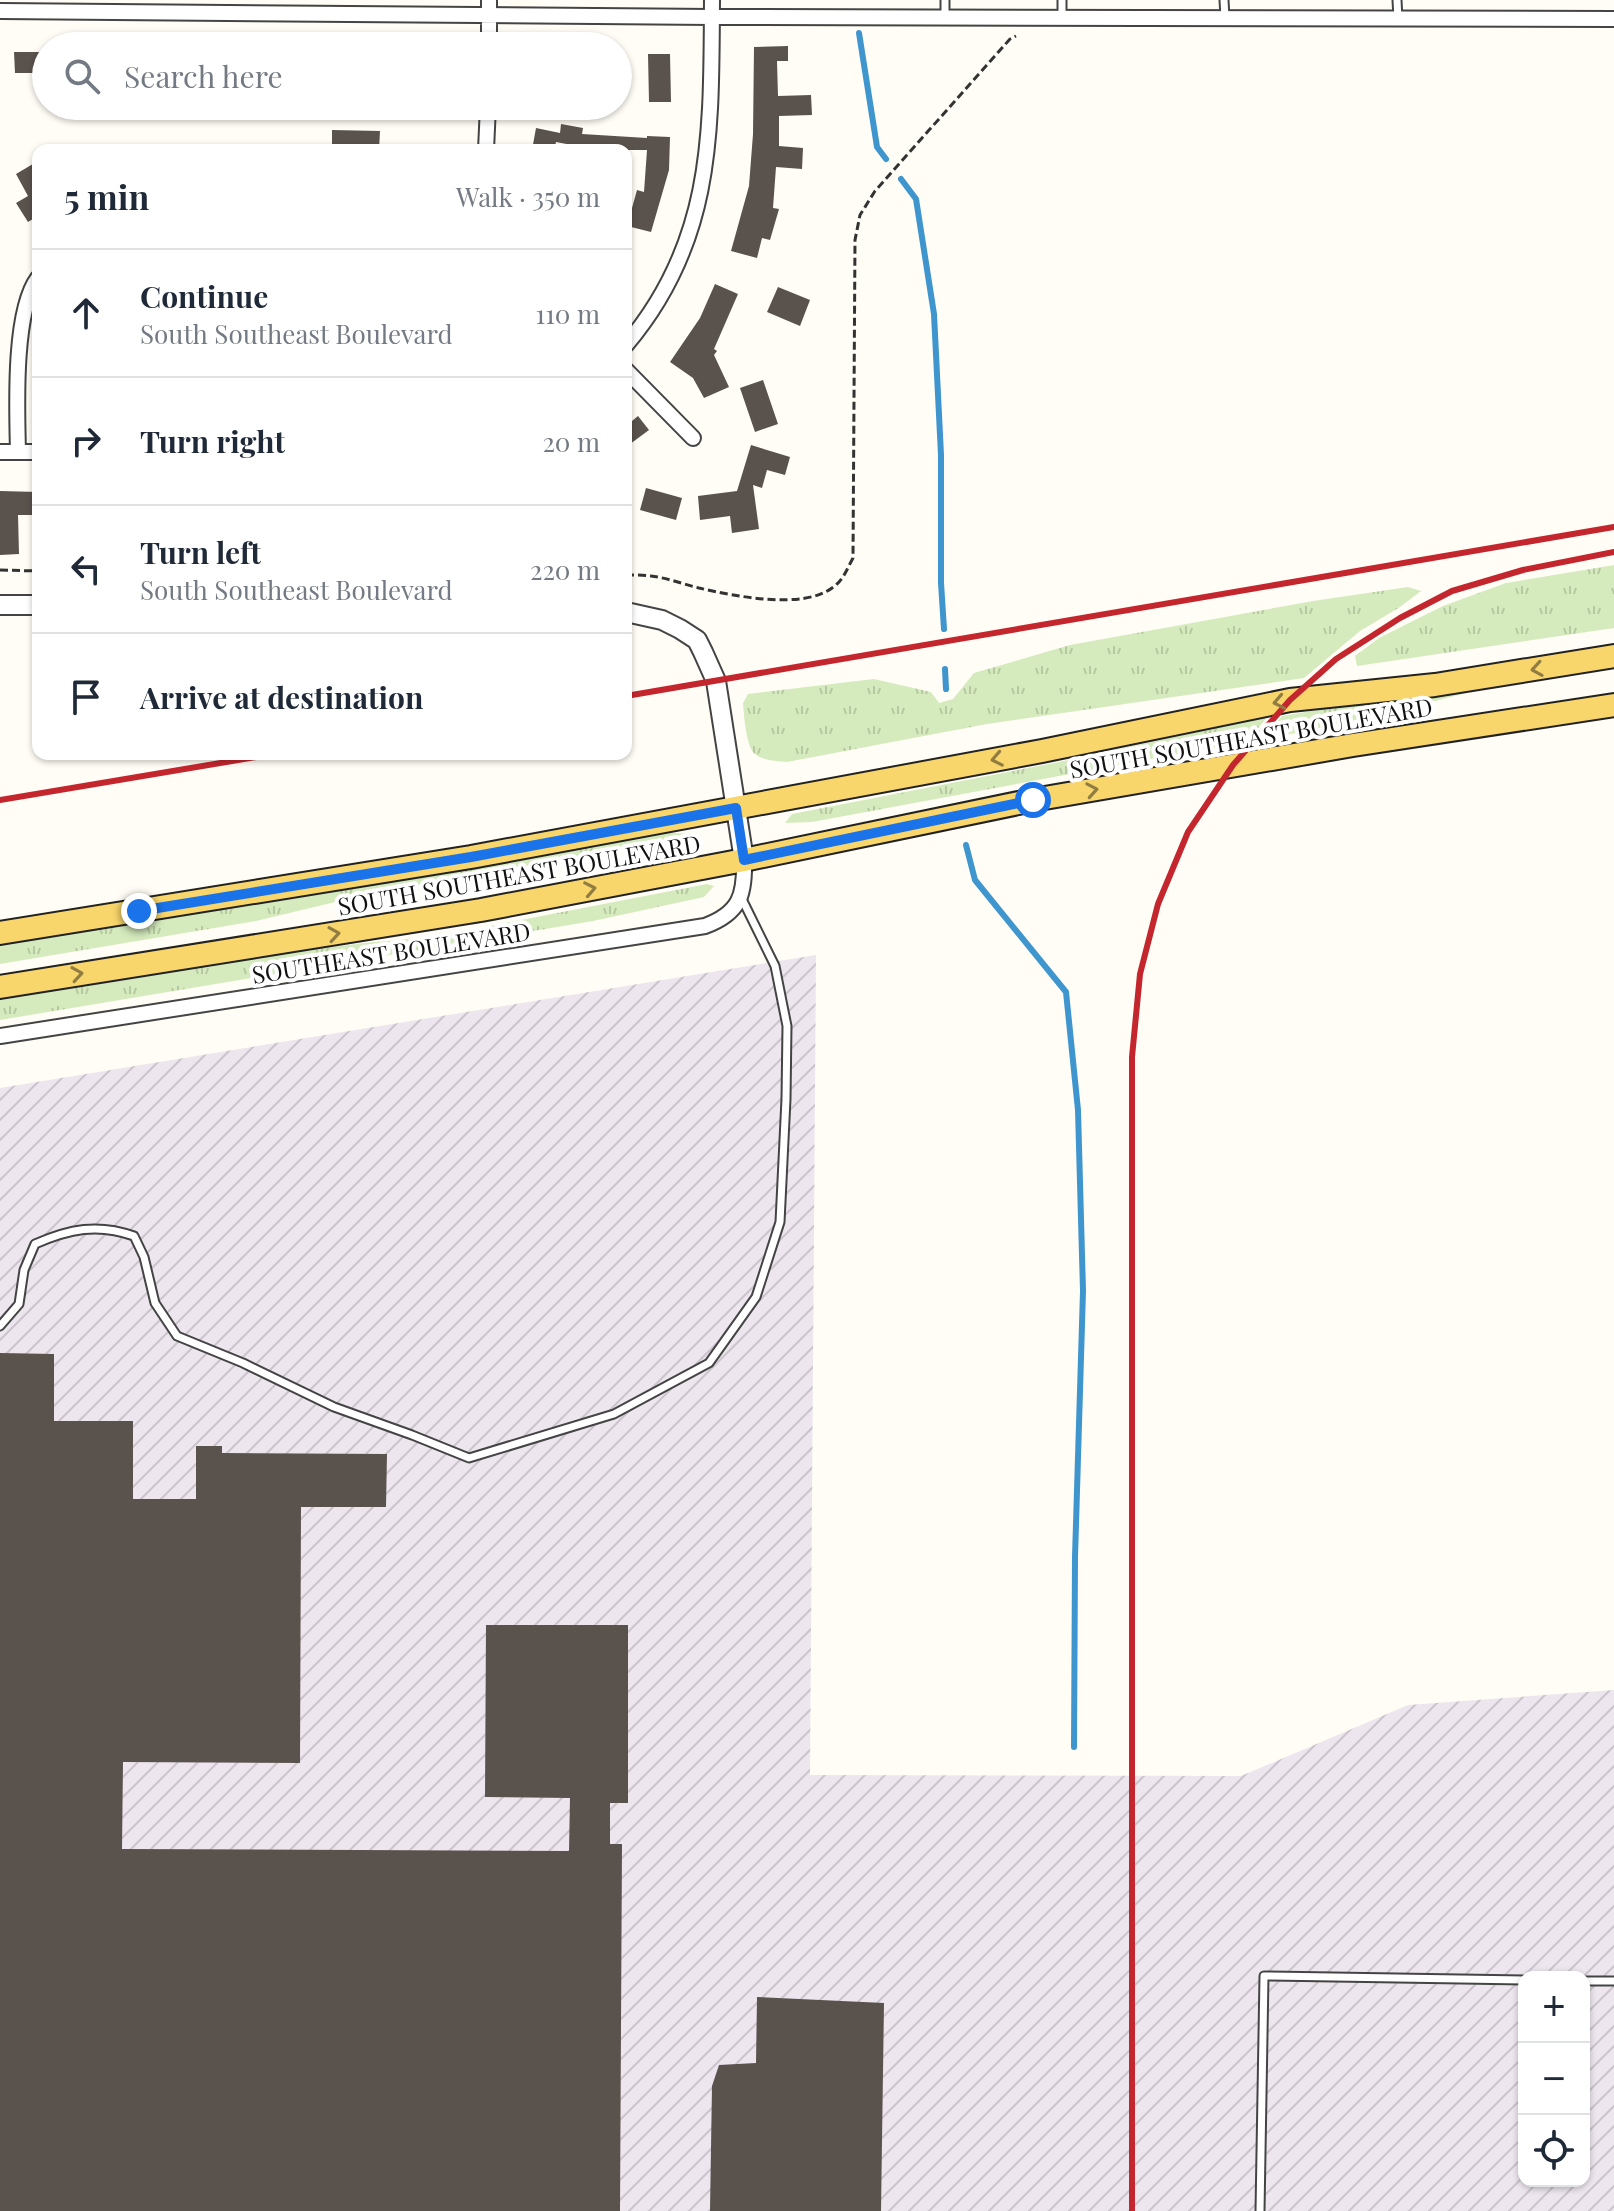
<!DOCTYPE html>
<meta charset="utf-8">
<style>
:root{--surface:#fff;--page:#f2f2f3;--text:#1f2937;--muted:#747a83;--line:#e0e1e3}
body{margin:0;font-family:"Playfair Display",serif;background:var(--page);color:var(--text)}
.controls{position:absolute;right:24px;bottom:24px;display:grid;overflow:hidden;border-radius:16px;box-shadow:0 2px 6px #0004}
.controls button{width:72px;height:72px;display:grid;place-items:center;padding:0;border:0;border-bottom:2px solid var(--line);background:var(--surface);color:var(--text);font:40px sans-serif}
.stop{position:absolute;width:24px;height:24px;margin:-18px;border:6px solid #1a73e8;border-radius:50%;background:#fff}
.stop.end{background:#1a73e8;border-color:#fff;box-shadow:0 2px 8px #0008}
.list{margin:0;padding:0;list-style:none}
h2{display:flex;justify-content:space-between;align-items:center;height:104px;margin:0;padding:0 32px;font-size:34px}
h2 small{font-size:26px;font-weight:400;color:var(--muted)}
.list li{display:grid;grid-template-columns:52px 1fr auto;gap:24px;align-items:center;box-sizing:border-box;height:128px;padding:0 32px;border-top:2px solid var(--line)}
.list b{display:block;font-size:30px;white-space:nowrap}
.list p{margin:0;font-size:26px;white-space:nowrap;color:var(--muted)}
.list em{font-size:26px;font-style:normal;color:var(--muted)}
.icon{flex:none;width:44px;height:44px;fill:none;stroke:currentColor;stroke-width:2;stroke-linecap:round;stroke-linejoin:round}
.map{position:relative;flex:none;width:1614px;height:2211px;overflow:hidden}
.search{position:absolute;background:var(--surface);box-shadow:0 2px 6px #0004;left:32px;top:32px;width:600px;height:88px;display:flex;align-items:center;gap:20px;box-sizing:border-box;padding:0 28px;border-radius:44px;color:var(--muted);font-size:30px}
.panel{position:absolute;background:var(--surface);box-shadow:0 2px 6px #0004;left:32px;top:144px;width:600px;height:616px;border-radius:16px}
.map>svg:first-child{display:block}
.industrial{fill:url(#industrial-furrows);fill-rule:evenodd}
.grass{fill:url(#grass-tufts)}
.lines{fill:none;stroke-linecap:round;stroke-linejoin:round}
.stream{stroke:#3f96cf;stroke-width:6}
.building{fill:#5a524d}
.service-casing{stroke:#444;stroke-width:11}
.minor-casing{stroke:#444;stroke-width:18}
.tertiary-casing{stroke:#444;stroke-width:22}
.primary-casing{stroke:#222;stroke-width:26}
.path{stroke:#333;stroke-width:3;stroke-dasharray:8 4;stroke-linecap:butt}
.service{stroke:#fff;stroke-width:7}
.minor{stroke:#fff;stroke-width:14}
.tertiary{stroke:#fff;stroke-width:18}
.primary{stroke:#f9d66b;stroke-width:22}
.rail{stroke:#c4262e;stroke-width:6}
.oneway{stroke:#917d42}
.route{stroke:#1a73e8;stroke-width:10}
.labels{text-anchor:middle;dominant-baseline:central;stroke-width:8;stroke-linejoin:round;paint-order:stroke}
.street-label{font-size:24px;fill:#111;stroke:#fff}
</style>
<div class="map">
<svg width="1614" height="2211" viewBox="0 0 1614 2211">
<defs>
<pattern id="industrial-furrows" width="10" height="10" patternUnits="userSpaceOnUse" patternTransform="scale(2)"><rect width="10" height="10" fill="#eee6ef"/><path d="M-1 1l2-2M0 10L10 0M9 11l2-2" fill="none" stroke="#cbc4cc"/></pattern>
<pattern id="grass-tufts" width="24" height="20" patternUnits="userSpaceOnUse" patternTransform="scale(2)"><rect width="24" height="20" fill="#d5ebbd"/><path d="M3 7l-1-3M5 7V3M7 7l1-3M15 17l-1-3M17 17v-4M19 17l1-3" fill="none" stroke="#b6c8a1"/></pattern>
</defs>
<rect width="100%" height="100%" fill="#fffdf5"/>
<path class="industrial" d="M816 955 810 1775 1241 1776 1408 1705 1614 1690V2211H0V1088ZM1524 1977H1584V2181H1524Z"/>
<path class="grass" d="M1614 565V628L1357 666 1355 656 1379 638 1443 606 1506 583Z
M1408 587 1421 591 1400 607 1360 631 1304 678 987 724 787 762C778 761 763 761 755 754 746 748 744 714 743 703L748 694 874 679 931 692 939 703 953 699 974 673 1070 645 1313 601Z
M1464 685 1466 693 1385 714 1262 740 1282 716Z
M1267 717 1248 741 812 822 785 823 792 814 1059 762Z
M661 832 692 834 621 849 377 892 256 921 0 964V944L351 888Z
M707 884 714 886 704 897 593 921 0 1020V999L308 950 364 943 433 937Z"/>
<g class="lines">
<path class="stream" d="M859 33 877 147 886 159
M901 179 916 199 934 314 941 455V583L944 629
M945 669 946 689
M966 845 975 880 1066 992 1078 1110 1083 1291 1075 1557 1074 1747"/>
</g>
<path class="building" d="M788 46V61H777L778 96 811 95 812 115 779 116V146L803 148 802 169 776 167 773 208 779 209 770 240 762 238 757 258 731 251 749 186 753 134 754 47Z
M14 52H41V73H15Z
M648 54H670L671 102H649Z
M561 124 583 128 582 134 647 138V136L670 137 669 170 651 232 627 226 637 190 644 192 647 150H599L556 142 554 150H532L536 128 560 133Z
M332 130 380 131 379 150 332 148Z
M38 161V216L28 222 16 203 28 196 16 174Z
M715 284 738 294 714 349 717 351 714 355 729 387 704 398 693 378 670 362 700 318Z
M778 287 810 300 800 326 767 312Z
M763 380 778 424 755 432 740 388Z
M638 416 649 430 626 447V426Z
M751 445 790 457 785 475 767 470 762 488 753 485 759 529 732 533 730 516 700 520 698 496 737 491Z
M646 488 682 498 676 520 640 510Z
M0 491 38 492V515H18L19 554 0 555Z
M0 1353 54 1354V1421H133V1499H196V1446H222V1453L387 1454 386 1507H301L300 1763 123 1762 122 1849 569 1851 570 1798 485 1797 486 1625H628V1803H610V1844H622L620 2211H0Z
M757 1997 884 2003 881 2211H710L712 2086 719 2065 756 2063Z"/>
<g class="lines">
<defs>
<path id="service" d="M1062 0V18
M1224 0 1225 18
M1397 0 1398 19
M945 18V0
M0 1326 19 1304 24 1270 35 1244C69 1229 98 1223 134 1236L144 1257 155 1303 177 1336 243 1363 334 1407 412 1435 469 1458 614 1414 709 1363 756 1297 780 1222 786 1099 787 1026 775 966 741 897
M1584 1981H1614
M1260 2211 1264 1976 1524 1980"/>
<path id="minor" d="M0 11 712 17 1614 19
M489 46V0
M486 150 488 106
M626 345C715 240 711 130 712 0
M626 370 693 438
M0 452H38
M18 452C17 409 13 311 38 278
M0 1036 705 926C740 913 745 895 744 860"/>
<path id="tertiary" d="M0 605H38
M626 612 662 620 680 629 697 640 703 652 716 681 744 860"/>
<path id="primary" d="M0 933 471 857 1042 751 1290 700 1435 685 1614 656
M0 987 481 910 744 860 1033 800 1353 745 1614 705"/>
</defs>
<use href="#service" class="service-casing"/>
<use href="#minor" class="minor-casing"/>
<use href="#tertiary" class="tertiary-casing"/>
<use href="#primary" class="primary-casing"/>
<path class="path" d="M0 570 38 571
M626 575C634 575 643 575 651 576 667 578 683 584 699 588 734 596 802 610 832 588 843 581 847 569 853 558L855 240 860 215 875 191 1010 39 1016 36"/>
<use href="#service" class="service"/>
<use href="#minor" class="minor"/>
<use href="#tertiary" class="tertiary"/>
<use href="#primary" class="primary"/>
<path class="rail" d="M626 696 1614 527
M0 800 274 754
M1132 2211V1057L1140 974 1158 904 1188 832 1233 765 1290 700 1336 659 1400 618 1452 591 1523 570 1614 552"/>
</g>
<defs><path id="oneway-chevron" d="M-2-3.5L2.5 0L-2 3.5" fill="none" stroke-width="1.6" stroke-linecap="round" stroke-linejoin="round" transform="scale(2)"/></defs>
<g class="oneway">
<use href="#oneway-chevron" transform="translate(1537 669) rotate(171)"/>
<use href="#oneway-chevron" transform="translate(1279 702) rotate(169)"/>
<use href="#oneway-chevron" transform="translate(997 759) rotate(169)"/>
<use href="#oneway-chevron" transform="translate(1092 790) rotate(-10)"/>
<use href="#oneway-chevron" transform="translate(590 889) rotate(-11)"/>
<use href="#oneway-chevron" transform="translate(334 934) rotate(-9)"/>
<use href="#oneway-chevron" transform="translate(77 974) rotate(-9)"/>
</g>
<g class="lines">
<path class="route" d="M139 911 471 857 736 808 744 860 1033 800"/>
</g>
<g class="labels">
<g class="street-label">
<text transform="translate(1251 737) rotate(-10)">SOUTH SOUTHEAST BOULEVARD</text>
<text transform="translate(519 874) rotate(-10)">SOUTH SOUTHEAST BOULEVARD</text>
<text transform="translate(391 952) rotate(-9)">SOUTHEAST BOULEVARD</text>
</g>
</g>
</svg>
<div class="controls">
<button>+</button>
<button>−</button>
<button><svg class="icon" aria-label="locate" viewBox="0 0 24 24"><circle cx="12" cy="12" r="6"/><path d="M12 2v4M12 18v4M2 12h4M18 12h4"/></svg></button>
</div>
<div class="stop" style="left:1033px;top:800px"></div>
<div class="stop end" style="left:139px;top:911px"></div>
<div class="search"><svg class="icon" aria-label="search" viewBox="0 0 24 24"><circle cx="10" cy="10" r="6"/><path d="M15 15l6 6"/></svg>Search here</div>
<section class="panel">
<h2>5 min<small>Walk · 350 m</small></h2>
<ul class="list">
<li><svg class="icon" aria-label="ahead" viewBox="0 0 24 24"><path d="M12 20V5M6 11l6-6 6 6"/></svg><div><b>Continue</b><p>South Southeast Boulevard</p></div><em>110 m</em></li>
<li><svg class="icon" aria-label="right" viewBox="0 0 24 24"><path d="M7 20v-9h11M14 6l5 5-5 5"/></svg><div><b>Turn right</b></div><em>20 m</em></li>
<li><svg class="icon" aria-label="left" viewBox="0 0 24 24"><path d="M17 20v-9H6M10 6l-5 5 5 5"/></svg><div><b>Turn left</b><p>South Southeast Boulevard</p></div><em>220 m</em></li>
<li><svg class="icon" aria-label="arrive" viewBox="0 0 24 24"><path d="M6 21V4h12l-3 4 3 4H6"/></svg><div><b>Arrive at destination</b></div></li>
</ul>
</section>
</div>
